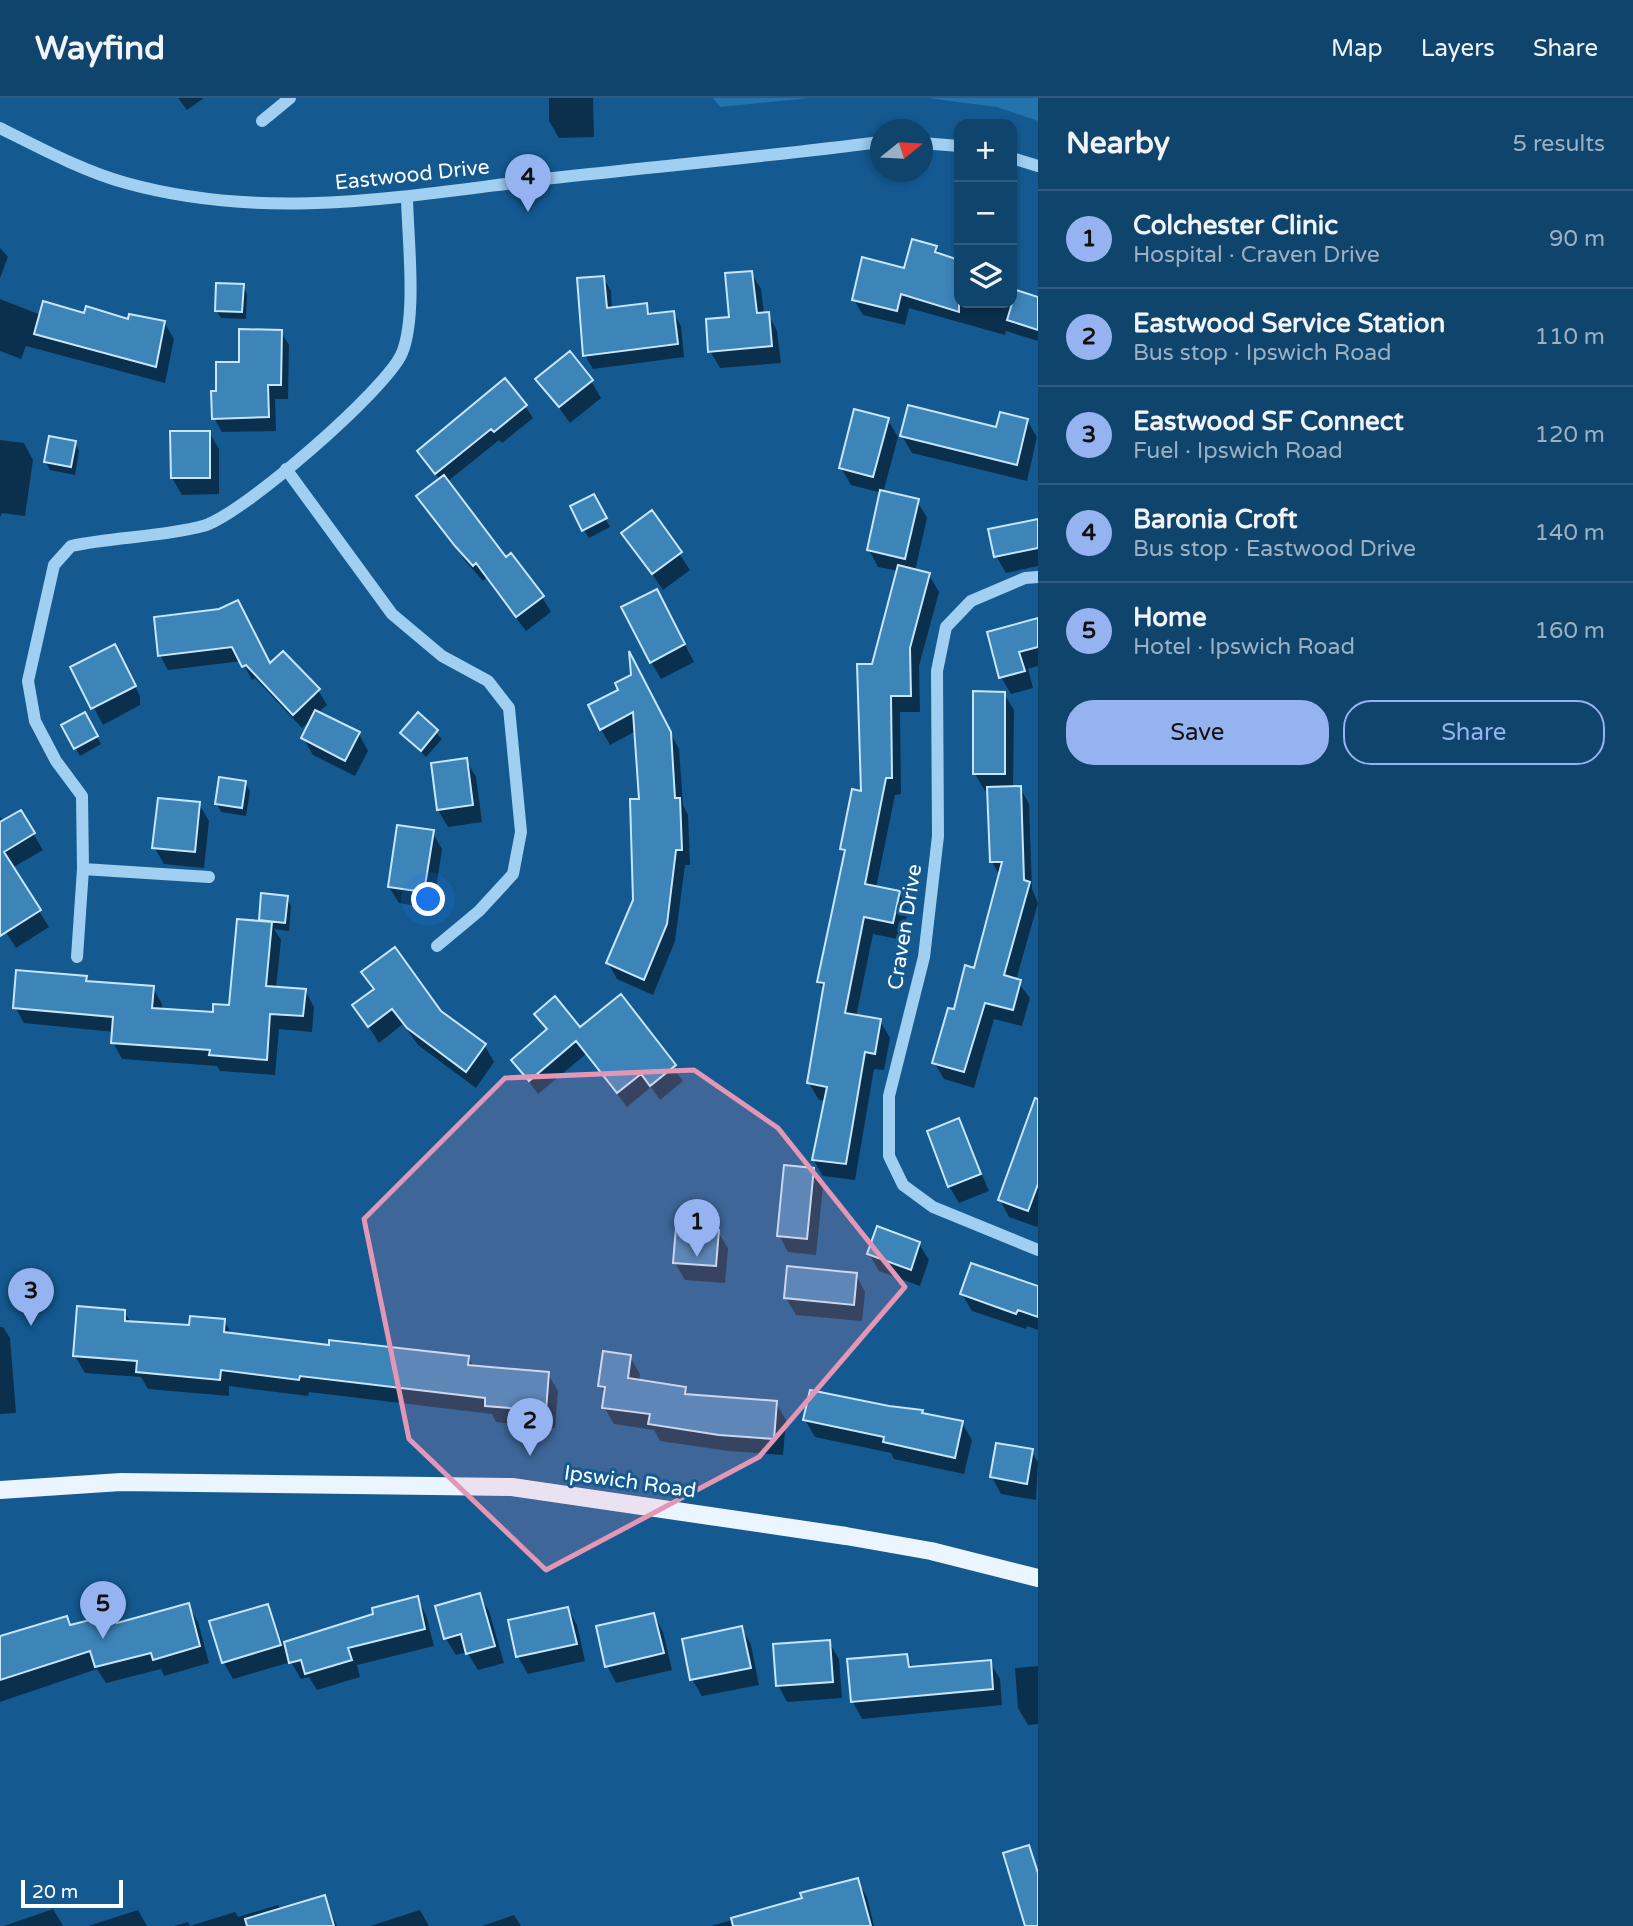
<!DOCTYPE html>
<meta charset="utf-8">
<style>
:root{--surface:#0f446d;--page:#1d4e75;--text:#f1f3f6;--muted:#9bb0c2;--line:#2f5c80;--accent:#95b2f1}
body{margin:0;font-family:"Varela Round",sans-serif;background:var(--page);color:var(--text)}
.controls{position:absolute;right:21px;top:21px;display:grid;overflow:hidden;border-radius:14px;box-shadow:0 4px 10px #0003}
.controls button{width:63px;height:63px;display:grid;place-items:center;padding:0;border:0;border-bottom:2px solid var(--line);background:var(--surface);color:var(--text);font:35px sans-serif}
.compass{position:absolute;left:870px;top:21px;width:63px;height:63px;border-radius:50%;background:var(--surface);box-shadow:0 4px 10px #0003;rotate:72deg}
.scale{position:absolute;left:21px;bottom:18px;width:102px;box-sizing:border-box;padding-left:7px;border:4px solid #fff;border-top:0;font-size:19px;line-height:24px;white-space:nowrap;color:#fff;-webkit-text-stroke:5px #145a91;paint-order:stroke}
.you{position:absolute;left:429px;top:802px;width:24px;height:24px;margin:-18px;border:5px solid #fff;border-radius:50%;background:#1a73e8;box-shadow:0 0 0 10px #1a73e833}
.badge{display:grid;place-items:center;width:46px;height:46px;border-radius:50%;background:var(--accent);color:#111;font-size:23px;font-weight:700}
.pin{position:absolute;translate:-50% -58px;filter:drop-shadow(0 2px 4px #0008)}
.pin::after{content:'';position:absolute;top:37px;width:24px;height:21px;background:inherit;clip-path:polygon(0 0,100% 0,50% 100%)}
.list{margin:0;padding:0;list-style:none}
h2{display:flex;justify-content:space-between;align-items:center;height:91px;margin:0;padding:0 28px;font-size:30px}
h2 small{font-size:23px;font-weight:400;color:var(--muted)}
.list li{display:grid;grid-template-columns:46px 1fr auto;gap:21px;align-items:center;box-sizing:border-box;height:98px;padding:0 28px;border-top:2px solid var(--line)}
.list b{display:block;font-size:26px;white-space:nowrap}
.list p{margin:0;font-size:23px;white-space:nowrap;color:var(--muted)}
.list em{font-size:23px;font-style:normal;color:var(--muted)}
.actions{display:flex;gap:14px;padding:21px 28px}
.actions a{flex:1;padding:16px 0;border:2px solid var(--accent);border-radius:28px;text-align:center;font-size:24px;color:var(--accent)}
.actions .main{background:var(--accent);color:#111}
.icon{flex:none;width:38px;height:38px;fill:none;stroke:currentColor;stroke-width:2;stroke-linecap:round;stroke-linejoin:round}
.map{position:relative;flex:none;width:1038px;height:1828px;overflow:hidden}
header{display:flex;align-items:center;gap:42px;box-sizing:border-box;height:98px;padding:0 35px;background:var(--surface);border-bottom:2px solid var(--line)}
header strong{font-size:33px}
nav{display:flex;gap:38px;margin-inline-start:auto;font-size:24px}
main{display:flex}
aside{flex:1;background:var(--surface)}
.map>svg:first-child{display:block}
.green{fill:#2373ae}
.shadow{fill:#0007}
.building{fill:#3d84b9;stroke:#c7e6fc;stroke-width:2}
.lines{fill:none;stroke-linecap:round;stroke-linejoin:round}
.minor{stroke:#a0cff1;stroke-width:12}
.major{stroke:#ebf5ff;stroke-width:18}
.marked{fill:#e497b5;fill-opacity:0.2;stroke:#e497b5;stroke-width:5;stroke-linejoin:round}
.labels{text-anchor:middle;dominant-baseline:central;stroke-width:6;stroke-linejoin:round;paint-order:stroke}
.street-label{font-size:21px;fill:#fff;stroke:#145a91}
</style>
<header>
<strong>Wayfind</strong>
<nav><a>Map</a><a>Layers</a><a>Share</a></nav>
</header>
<main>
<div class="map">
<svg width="1038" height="1828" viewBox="0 0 1038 1828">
<rect width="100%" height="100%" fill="#145a91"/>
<path class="green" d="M713 0H810L720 9Z
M927 0H1038V23L997 9Z"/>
<path class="shadow" d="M178 0H204L187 12Z
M549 0H593L594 39 559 40 549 23Z
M0 150 8 159 0 180Z
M936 150 941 158 959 163V205H1012V193L1038 201V243L1006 233 1005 237 909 210 905 227 863 217 854 202Z
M751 175 761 191 764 216H768L777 233 781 265 720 270 710 253 730 221Z
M603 179 611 193 612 211 646 207 651 217 673 214 681 228 684 259 593 271 585 257Z
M243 187 247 196 246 221 221 220 216 212Z
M0 201 41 217 164 224 174 241 165 285 26 248 21 261 0 253Z
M281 234 289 247 288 301H275L276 333 222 334 214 320 218 295Z
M538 281 591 283 601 300 570 325Z
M525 308 533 320 502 345 499 342 447 384 505 461 542 499 551 514 526 533 486 480 483 483 466 464 419 398 440 382 419 353Z
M888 322 898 339 883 395 917 403 927 420 915 473 929 477 939 494 919 568 920 614H900L901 696 895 697 876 790 899 795 908 812 902 842 873 836 856 919 880 923 890 940 884 972 874 971 855 1082 823 1078 813 1061 826 1003 819 1002 809 985 824 893 819 884 845 757 842 751 863 695 873 568 898 473 878 469 869 452 882 395 851 387 841 370Z
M1027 322 1037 339 1027 383 912 355 902 338 998 331Z
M209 334 219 351V396L182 397 172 380Z
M0 342 24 345 33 362 25 418 2 415 0 419Z
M75 345 79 353 75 377 50 372 46 364Z
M593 398 610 429 589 440 584 432Z
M652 415 690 472 663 492 624 435Z
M1038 423V468L1006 475 996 458Z
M666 510 694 564 661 581 651 564Z
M220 513 271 567 318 592 327 607 318 615 359 636 368 653 355 678 313 657 303 640 312 621 302 630 255 580 252 582 242 563 168 572 160 557Z
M1038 521V568L1028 571 1033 590 1011 596 1001 579Z
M73 570H126L140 598V607L103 627Z
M637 571 679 651 683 707 688 717 690 767H685L675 843 653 897 617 881 608 865 634 802 641 703 636 633 610 647 601 631 621 593Z
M1004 596 1014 612 1013 690 1020 689 1029 706 1032 791 1038 805 1016 882 1030 900 1022 928 994 921 974 990 944 981 934 964 975 872 1000 778 992 764 989 693H985L975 676Z
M84 616 101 646 80 658 63 627Z
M418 617 442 641 426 659 402 635Z
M466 662 476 679 482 724 448 729 438 712Z
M245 685 250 693 246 718 221 714 217 706Z
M199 706 209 723 204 770 164 766 154 749Z
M20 714 43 752 12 770 49 829 16 850 0 825V719L4 724Z
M432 734 442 751 433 811 399 805 389 789Z
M287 800 291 808 289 833 274 831 281 842 276 890 305 892 314 909 312 934 279 931 275 977 220 973 217 968 122 961 113 944 114 934 24 925 15 909 86 880 88 885 153 890 162 906V912L214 915 230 909 262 825 260 822Z
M363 875 440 914 485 948 494 964 476 990 418 947 403 926 379 945 355 907 374 893Z
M621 899 683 983 660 1002 651 989 627 1009 586 956 538 996 513 962 547 933 536 916 580 931Z
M959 1023 989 1093 959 1105 949 1088Z
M1038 1055V1127L1037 1129 1009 1119 1000 1102Z
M813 1071 823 1088 816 1157 788 1154 779 1137Z
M718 1134 728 1150 725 1185 685 1182 675 1165Z
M919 1146 929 1162 920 1188 879 1173 869 1156Z
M972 1167 1038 1187V1232L1027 1228 1026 1231 972 1213 962 1196Z
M856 1177 865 1194 862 1223 796 1217 786 1200Z
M124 1213 131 1225 191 1229 224 1222 232 1237 330 1249 468 1259 474 1269 548 1276 558 1293 555 1330 496 1324 492 1316 309 1294 308 1298 229 1288V1298L148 1291 141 1279 85 1275 75 1258Z
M0 1229H3L10 1240 16 1315 0 1316Z
M630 1259 640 1276 639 1284 685 1291 689 1299 776 1305 786 1322 783 1357 729 1353 660 1343 654 1332 614 1326 604 1309 606 1297 600 1288Z
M889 1310 922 1313 924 1317 962 1325 972 1342 964 1376 894 1361 891 1355 815 1339 805 1322Z
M1031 1353 1038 1364 1036 1402 1001 1396 992 1379Z
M479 1497 489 1513 504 1565 478 1572 467 1554 456 1557 446 1541 437 1509Z
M417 1500 426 1517 434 1548 357 1567 360 1579 317 1592 309 1579 301 1581 291 1564 233 1581 224 1565 212 1524 267 1508 283 1546 375 1517Z
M188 1507 198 1524 209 1565 164 1578 161 1571 106 1585 97 1571 0 1604V1540L66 1520 71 1529 114 1518 118 1526Z
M568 1511 577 1527 585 1563 528 1576 518 1559 510 1523Z
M654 1517 663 1534 672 1572 616 1585 607 1568Z
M742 1530 751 1547 759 1587 702 1598 692 1581Z
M829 1544 839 1561 842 1600 787 1604 778 1587Z
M906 1557 913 1570 990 1564 1000 1581 1002 1607 862 1621 853 1604 849 1563Z
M1038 1568V1626L1028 1627 1018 1610 1015 1570Z
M857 1782 867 1799 874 1828H711L804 1801Z
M324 1799 337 1828H174L188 1824 190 1828 235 1814 238 1819 278 1807 281 1812Z
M53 1811 63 1828H4Z
M138 1812 147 1828H88Z
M420 1812 429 1828H370Z
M514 1817 521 1828H482Z"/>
<path class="building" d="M912 141 937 148 935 154 959 162V214L901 196 897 213 852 202 862 159 904 170Z
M752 173 757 215 769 214 772 248 708 254 706 221 729 219 725 175Z
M604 178 607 210 647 205 648 216 674 213 678 246 583 258 577 180Z
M216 185 244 186 242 214 215 213Z
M1016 192 1038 199V232L1007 222Z
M43 203 84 215 86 208 128 221 129 216 165 223 156 269 34 236Z
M239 231 282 232 281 287H268L269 319 212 321 211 293H216V264H239Z
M570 253 593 282 559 309 535 281Z
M505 280 527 307 494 334 491 331 435 376 417 353Z
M908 307 996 329 1000 314 1028 321 1017 367 900 338Z
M854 311 889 320 873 379 839 370Z
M170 333H210V380H171Z
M49 338 76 343 71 369 44 364Z
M444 377 506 459 511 455 544 498 516 519 476 465 473 468 455 448 416 398Z
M880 392 919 401 905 461 867 452Z
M594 396 607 420 582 433 570 408Z
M652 412 682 454 652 476 621 435Z
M1038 421V450L994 459 988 431Z
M898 467 930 475 910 550 911 598H891L892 680H886L865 786 900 793 893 825 864 819 845 915 881 921 875 956 865 954 846 1066 812 1062 827 989 807 985 824 885 817 884 845 752 840 751 852 691 861 693 857 566H872Z
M657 491 685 546 650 565 621 509Z
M238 502 270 565 283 553 320 591 293 617 246 567 242 569 232 549 158 558 154 519 219 511Z
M1038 520V549L1019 554 1025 573 999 580 987 534Z
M115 546 136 588 91 611 70 569Z
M629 553 671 634 675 700H680L682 752H676L667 826 644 882 606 865 633 802 630 701H639L633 614 600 632 588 607 618 592 615 585 631 577Z
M973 593 1005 594V676H973Z
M315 612 360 634 345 663 301 640Z
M85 614 98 638 74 651 61 627Z
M418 614 438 632 421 653 400 635Z
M467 660 473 707 437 712 431 665Z
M219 679 246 683 242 710 215 706Z
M1021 688 1024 782 1030 784 1004 877 1021 882 1013 912 985 905 964 974 932 965 948 910 954 911 965 867 974 870 1002 764H990L987 689Z
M158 700 200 704 195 754 152 750Z
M21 712 35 735 4 754 41 812 0 838V724Z
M397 727 434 732 424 794 388 789Z
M261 795 288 798 285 825 259 822Z
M237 821 272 824 266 888 306 891 303 918 270 916 267 962 209 957 210 952 111 945 113 919 13 910 16 872 87 878 86 883 154 888 152 910 213 914V906L229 907Z
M395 849 441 913 486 946 466 974 407 930 392 911 368 929 352 907 374 891 361 874Z
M621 896 676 967 650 988 641 976 617 995 576 943 529 983 511 962 547 931 534 916 555 898 580 929Z
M1035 1000 1038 1001V1086L1028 1113 998 1102Z
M959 1020 981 1076 948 1089 927 1033Z
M784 1067 814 1070 807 1141 777 1138Z
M877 1128 920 1144 911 1172 867 1156Z
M676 1129 719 1132 716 1168 673 1165Z
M971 1165 1038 1188V1219L1018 1212 1016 1216 960 1196Z
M787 1168 857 1175 854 1207 784 1200Z
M77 1208 125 1212V1223L189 1227 190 1218 225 1221 224 1234 329 1247V1242L469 1258 468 1267 549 1274 546 1313 485 1308V1300L300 1278 299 1282 221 1272 220 1282 136 1274 137 1263 73 1258Z
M603 1253 631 1257 628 1280 686 1289 685 1296 777 1303 774 1341 719 1337 648 1326 650 1316 602 1310 605 1289 598 1288Z
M810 1292 889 1308 923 1312 922 1315 963 1323 955 1360 883 1344 884 1339 803 1322Z
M996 1345 1033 1351 1027 1386 990 1379Z
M480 1495 495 1548 466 1556 461 1536 444 1541 435 1508Z
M418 1498 425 1531 348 1550 352 1562 305 1576 301 1562 289 1565 284 1544 373 1516 372 1510Z
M189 1505 200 1548 153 1562 151 1555 95 1569 90 1553 0 1582V1538L67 1518 70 1527 114 1516 117 1525Z
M268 1506 281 1547 222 1565 209 1523Z
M568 1509 577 1546 516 1559 508 1522Z
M654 1515 664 1555 605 1569 596 1528Z
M742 1528 751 1570 690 1582 682 1541Z
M830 1542 833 1584 776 1588 773 1546Z
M907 1556 909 1569 991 1562 993 1591 851 1604 847 1561Z
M1029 1747 1038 1775V1828H1025L1003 1755Z
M858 1780 871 1828H733L731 1820 802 1800 800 1795Z
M325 1797 334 1828H247L245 1821Z"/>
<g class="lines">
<path class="minor" d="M262 23 290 0
M0 30C40 50 83 73 126 85 271 125 409 97 553 80 662 68 772 58 880 44
M922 45 959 48
M1012 60 1038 68
M286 371 392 516 442 558 488 583 509 610 521 734 513 776 479 813 437 848
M1038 479 1025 480 971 503 946 529 937 573 938 738 924 859 889 998V1058L903 1087 933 1109 1038 1152
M83 771 209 779
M77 859 83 771 82 698 56 663 35 623 28 583 54 467 71 448C113 439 162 439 203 428 241 418 387 291 402 255 417 218 408 142 407 101"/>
<path class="major" d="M0 1392 121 1384 512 1389 846 1438 931 1453 1038 1480"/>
</g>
<path class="marked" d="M694 972 778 1030 905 1189 759 1359 546 1472 409 1341 364 1121 505 980Z"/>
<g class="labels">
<g class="street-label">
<text transform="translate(412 77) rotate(-6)">Eastwood Drive</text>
<text transform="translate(905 829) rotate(-81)">Craven Drive</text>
<text transform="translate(630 1384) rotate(8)">Ipswich Road</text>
</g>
</g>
</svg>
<div class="controls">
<button>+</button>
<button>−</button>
<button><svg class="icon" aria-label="layers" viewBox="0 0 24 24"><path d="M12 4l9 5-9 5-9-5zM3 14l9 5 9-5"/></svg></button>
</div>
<svg class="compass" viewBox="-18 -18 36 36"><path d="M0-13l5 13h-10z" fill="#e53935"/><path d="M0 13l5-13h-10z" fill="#9bb0c2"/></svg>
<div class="scale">20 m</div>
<div class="you"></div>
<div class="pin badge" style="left:697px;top:1159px">1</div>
<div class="pin badge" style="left:530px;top:1358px">2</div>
<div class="pin badge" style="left:31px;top:1228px">3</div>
<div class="pin badge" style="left:528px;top:114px">4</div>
<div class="pin badge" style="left:103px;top:1541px">5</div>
</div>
<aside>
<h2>Nearby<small>5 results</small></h2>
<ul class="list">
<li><span class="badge">1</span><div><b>Colchester Clinic</b><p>Hospital · Craven Drive</p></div><em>90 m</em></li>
<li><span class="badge">2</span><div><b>Eastwood Service Station</b><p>Bus stop · Ipswich Road</p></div><em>110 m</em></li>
<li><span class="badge">3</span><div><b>Eastwood SF Connect</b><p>Fuel · Ipswich Road</p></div><em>120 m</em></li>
<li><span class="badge">4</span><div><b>Baronia Croft</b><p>Bus stop · Eastwood Drive</p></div><em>140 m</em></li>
<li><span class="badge">5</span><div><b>Home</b><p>Hotel · Ipswich Road</p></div><em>160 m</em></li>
</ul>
<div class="actions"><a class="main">Save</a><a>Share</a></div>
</aside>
</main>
